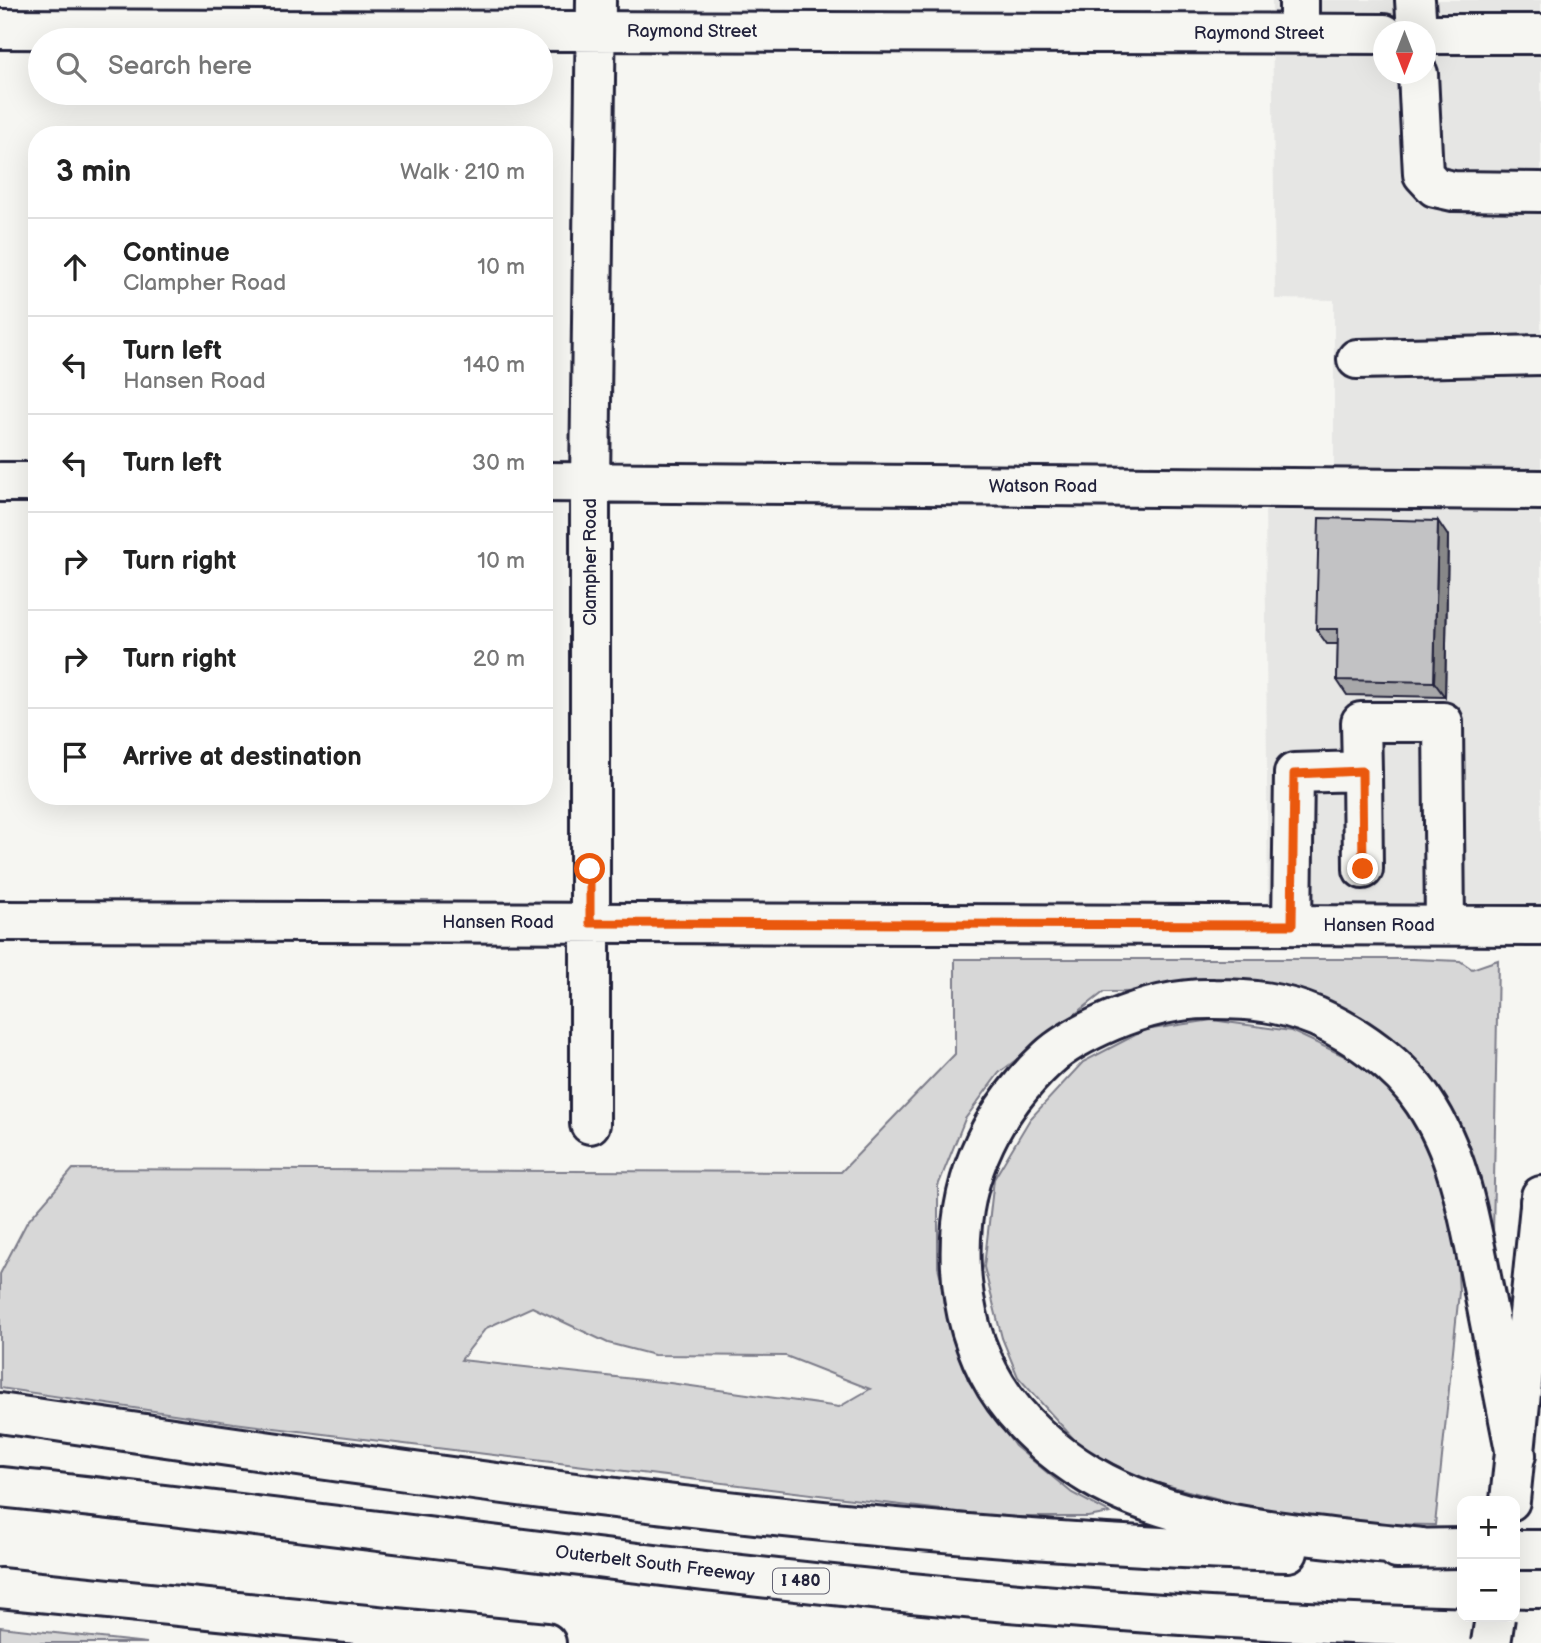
<!DOCTYPE html>
<meta charset="utf-8">
<style>
:root{--surface:#fff;--page:#f2f2f2;--text:#222;--muted:#767676;--line:#e0e0e0}
body{margin:0;font-family:"Balsamiq Sans",sans-serif;background:var(--page);color:var(--text)}
.controls{position:absolute;right:21px;bottom:21px;display:grid;overflow:hidden;border-radius:14px;box-shadow:0 7px 28px #0002}
.controls button{width:63px;height:63px;display:grid;place-items:center;padding:0;border:0;border-bottom:2px solid var(--line);background:var(--surface);color:var(--text);font:35px sans-serif}
.compass{position:absolute;left:1373px;top:21px;width:63px;height:63px;border-radius:50%;background:var(--surface);box-shadow:0 7px 28px #0002;rotate:180deg}
.stop{position:absolute;width:21px;height:21px;margin:-16px;border:5px solid #ea580c;border-radius:50%;background:#fff}
.stop.end{background:#ea580c;border-color:#fff;box-shadow:0 2px 7px #0008}
.list{margin:0;padding:0;list-style:none}
h2{display:flex;justify-content:space-between;align-items:center;height:91px;margin:0;padding:0 28px;font-size:30px}
h2 small{font-size:23px;font-weight:400;color:var(--muted)}
.list li{display:grid;grid-template-columns:46px 1fr auto;gap:21px;align-items:center;box-sizing:border-box;height:98px;padding:0 28px;border-top:2px solid var(--line)}
.list b{display:block;font-size:26px;white-space:nowrap}
.list p{margin:0;font-size:23px;white-space:nowrap;color:var(--muted)}
.list em{font-size:23px;font-style:normal;color:var(--muted)}
.icon{flex:none;width:38px;height:38px;fill:none;stroke:currentColor;stroke-width:2;stroke-linecap:round;stroke-linejoin:round}
.map{position:relative;flex:none;width:1541px;height:1643px;overflow:hidden}
.search{position:absolute;background:var(--surface);box-shadow:0 7px 28px #0002;left:28px;top:28px;width:525px;height:77px;display:flex;align-items:center;gap:18px;box-sizing:border-box;padding:0 24px;border-radius:38px;color:var(--muted);font-size:26px}
.panel{position:absolute;background:var(--surface);box-shadow:0 7px 28px #0002;left:28px;top:126px;width:525px;height:679px;border-radius:28px}
.map>svg:first-child{display:block}
.built{fill:#e6e6e4;fill-rule:evenodd}
.green{fill:#d7d7d7;stroke:#7c7c89;stroke-width:2;fill-rule:evenodd}
.lines{fill:none;stroke-linecap:round;stroke-linejoin:round}
.minor-casing{stroke:#22223b;stroke-width:44}
.major-casing{stroke:#22223b;stroke-width:44}
.highway-casing{stroke:#22223b;stroke-width:44}
.minor{stroke:#f6f6f2;stroke-width:38}
.major{stroke:#f6f6f2;stroke-width:38}
.highway{stroke:#f6f6f2;stroke-width:38}
.major-bridge-casing{stroke:#22223b;stroke-width:44;stroke-linecap:butt}
.major-bridge{stroke:#f6f6f2;stroke-width:38}
.wall{fill:#a7a7a9;stroke:#22223b;stroke-width:2}
.shaded-wall{fill:#888889;stroke:#22223b;stroke-width:2}
.building{fill:#c2c2c4;stroke:#22223b;stroke-width:2}
.route{stroke:#ea580c;stroke-width:9}
.labels{text-anchor:middle;dominant-baseline:central;stroke-width:6;stroke-linejoin:round;paint-order:stroke}
.shield{fill:#f6f6f2;stroke:#626272;stroke-width:2}
.shield-label{font-size:16px;font-weight:bold;fill:#22223b}
.street-label{font-size:18px;fill:#22223b;stroke:#f6f6f2}
</style>
<div class="map">
<svg width="1541" height="1643" viewBox="0 0 1541 1643">
<rect width="100%" height="100%" fill="#f6f6f2"/>
<filter id="ink" filterUnits="userSpaceOnUse"><feTurbulence type="fractalNoise" baseFrequency=".0143" numOctaves="2"/><feDisplacementMap in="SourceGraphic" scale="14" xChannelSelector="R" yChannelSelector="G"/><feConvolveMatrix kernelMatrix="1 2 1 2 8 2 1 2 1" color-interpolation-filters="sRGB"/></filter>
<g filter="url(#ink)">
<path class="built" d="M1272 0H1541V926L1268 925 1265 487 1334 488V300L1275 299ZM1384 32H1426V74H1384Z"/>
<path class="green" d="M955 959H1412L1460 961 1472 969 1498 960 1493 1237 1485 1225 1460 1130 1295 991 1104 992 999 1073 965 1119 938 1186V1267L968 1380 1015 1446 1072 1493 1110 1513 1088 1517H999L234 1423 0 1388V1274L27 1222 73 1169 841 1172 955 1054ZM532 1307 608 1343 654 1355 786 1356 870 1389 839 1407 670 1383 461 1360 486 1328Z
M1212 1020 1291 1031 1353 1060 1408 1106 1430 1139 1455 1216 1459 1292 1435 1525 1368 1524 1250 1507 1138 1478 1080 1446 1018 1377 1002 1338 984 1267 994 1179 1030 1119 1083 1062 1145 1030Z
M0 1627 147 1643H0Z"/>
<g class="lines">
<defs>
<path id="minor" d="M1415 0 1417 32
M0 29 1384 34
M1299 34V0
M1426 34H1541
M1418 74 1423 174 1435 187 1453 191 1541 192
M1357 359 1541 355
M0 482H37
M544 482 1541 490
M1362 771 1363 869
M0 921 1541 926
M1292 925 1294 773 1362 771 1361 722H1443L1445 925
M590 1124V482L596 0"/>
<path id="major" d="M1510 1501 1541 1196"/>
<path id="highway" d="M1540 1202 1541 1203
M0 1413C428 1475 855 1540 1288 1552
M0 1487C333 1521 664 1572 997 1601 1178 1617 1360 1627 1541 1629
M1422 1548C1316 1535 1182 1530 1090 1475 1053 1453 1018 1422 996 1386 953 1315 949 1217 985 1142 999 1112 1023 1081 1048 1058 1065 1042 1090 1030 1111 1021 1144 1007 1177 998 1214 999 1252 999 1281 1002 1317 1017 1357 1035 1400 1065 1424 1102 1461 1157 1470 1224 1483 1287 1494 1343 1505 1399 1516 1455
M1397 1549 1462 1548
M1515 1550H1541
M0 1588 546 1643"/>
</defs>
<use href="#minor" class="minor-casing"/>
<use href="#major" class="major-casing"/>
<use href="#highway" class="highway-casing"/>
<use href="#minor" class="minor"/>
<use href="#major" class="major"/>
<use href="#highway" class="highway"/>
<defs>
<path id="major-bridge" d="M1491 1643 1495 1617"/>
</defs>
<use href="#major-bridge" class="major-bridge-casing"/>
<use href="#major-bridge" class="major-bridge"/>
</g>
<path class="wall" d="M1448 536 1445 697 1347 695 1337 680 1338 644H1327L1316 629Z"/>
<path class="shaded-wall" d="M1438 521 1448 536 1445 697 1434 682Z"/>
<path class="building" d="M1319 518 1438 521 1434 682 1337 680 1338 629H1316Z"/>
</g>
<g class="lines" filter="url(#ink)">
<path class="route" d="M590 869V923L1292 925 1294 774 1362 771 1363 869"/>
</g>
<g class="labels">
<rect class="shield" x="773" y="1568.5" width="56" height="25" rx="5"/>
<g class="shield-label">
<text x="801" y="1581">I 480</text>
</g>
<g class="street-label">
<text x="692" y="31">Raymond Street</text>
<text x="1259" y="33">Raymond Street</text>
<text x="1043" y="486">Watson Road</text>
<text transform="translate(590 562) rotate(-90)">Clampher Road</text>
<text x="498" y="922">Hansen Road</text>
<text x="1379" y="925">Hansen Road</text>
<text transform="translate(655 1564) rotate(7)">Outerbelt South Freeway</text>
</g>
</g>
</svg>
<div class="controls">
<button>+</button>
<button>−</button>
</div>
<svg class="compass" viewBox="-18 -18 36 36"><path d="M0-13l5 13h-10z" fill="#e53935"/><path d="M0 13l5-13h-10z" fill="#767676"/></svg>
<div class="stop" style="left:590px;top:869px"></div>
<div class="stop end" style="left:1363px;top:869px"></div>
<div class="search"><svg class="icon" aria-label="search" viewBox="0 0 24 24"><circle cx="10" cy="10" r="6"/><path d="M15 15l6 6"/></svg>Search here</div>
<section class="panel">
<h2>3 min<small>Walk · 210 m</small></h2>
<ul class="list">
<li><svg class="icon" aria-label="ahead" viewBox="0 0 24 24"><path d="M12 20V5M6 11l6-6 6 6"/></svg><div><b>Continue</b><p>Clampher Road</p></div><em>10 m</em></li>
<li><svg class="icon" aria-label="left" viewBox="0 0 24 24"><path d="M17 20v-9H6M10 6l-5 5 5 5"/></svg><div><b>Turn left</b><p>Hansen Road</p></div><em>140 m</em></li>
<li><svg class="icon" aria-label="left" viewBox="0 0 24 24"><path d="M17 20v-9H6M10 6l-5 5 5 5"/></svg><div><b>Turn left</b></div><em>30 m</em></li>
<li><svg class="icon" aria-label="right" viewBox="0 0 24 24"><path d="M7 20v-9h11M14 6l5 5-5 5"/></svg><div><b>Turn right</b></div><em>10 m</em></li>
<li><svg class="icon" aria-label="right" viewBox="0 0 24 24"><path d="M7 20v-9h11M14 6l5 5-5 5"/></svg><div><b>Turn right</b></div><em>20 m</em></li>
<li><svg class="icon" aria-label="arrive" viewBox="0 0 24 24"><path d="M6 21V4h12l-3 4 3 4H6"/></svg><div><b>Arrive at destination</b></div></li>
</ul>
</section>
</div>
